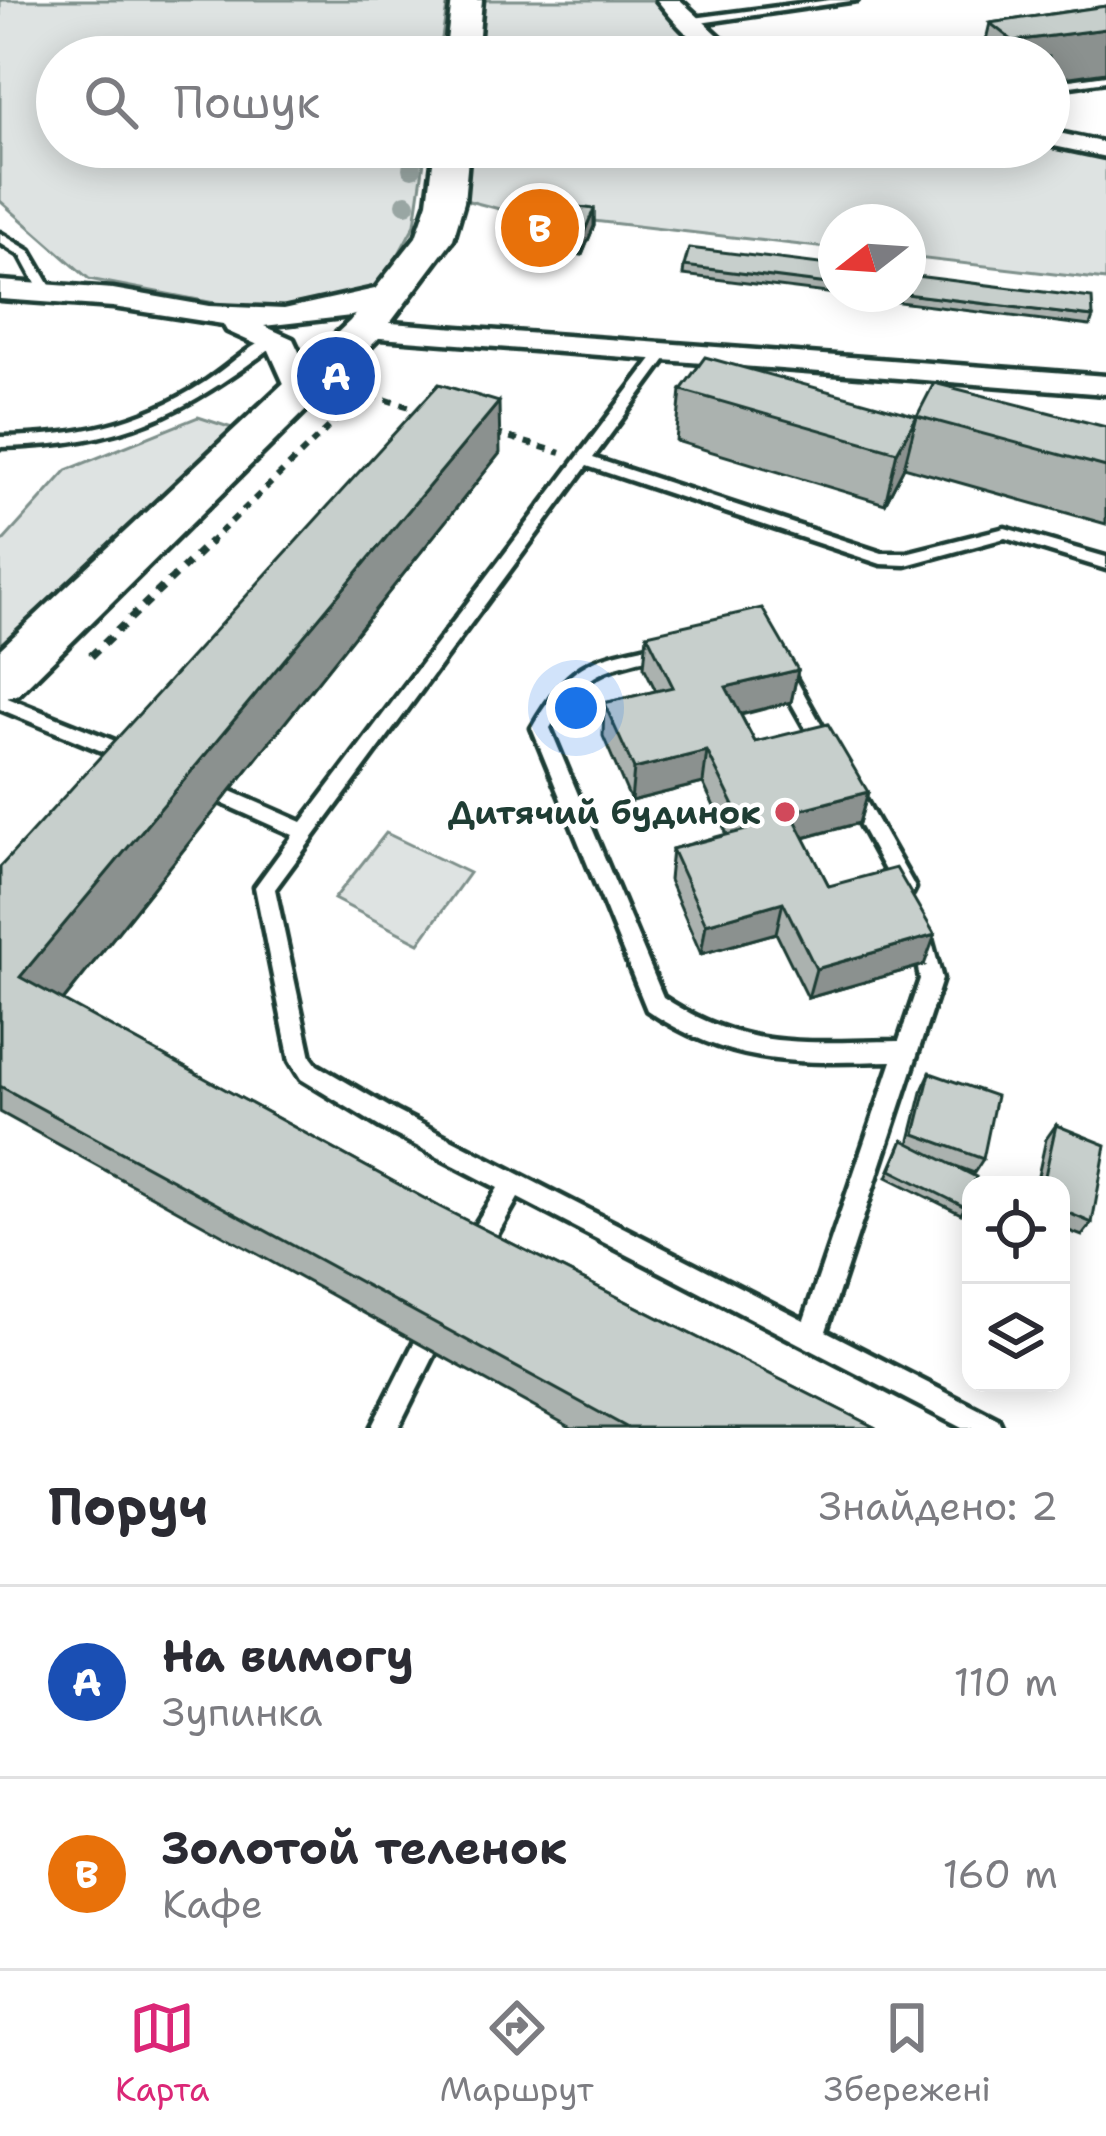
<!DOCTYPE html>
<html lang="uk">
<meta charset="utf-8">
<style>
:root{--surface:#fff;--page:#f2f2f3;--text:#2b2b33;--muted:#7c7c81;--line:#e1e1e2;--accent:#db2777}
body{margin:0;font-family:"Shantell Sans",sans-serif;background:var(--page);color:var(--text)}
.controls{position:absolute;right:36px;bottom:36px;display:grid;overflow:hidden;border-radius:24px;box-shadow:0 6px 30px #0003}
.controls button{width:108px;height:108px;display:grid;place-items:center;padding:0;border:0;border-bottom:3px solid var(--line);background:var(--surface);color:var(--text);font:60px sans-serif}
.compass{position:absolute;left:818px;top:204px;width:108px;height:108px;border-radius:50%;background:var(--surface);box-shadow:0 6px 30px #0003;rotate:253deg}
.you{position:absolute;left:576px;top:708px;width:42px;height:42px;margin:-30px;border:9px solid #fff;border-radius:50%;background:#1a73e8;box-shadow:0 0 0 18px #1a73e833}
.badge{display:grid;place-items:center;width:78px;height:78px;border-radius:50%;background:var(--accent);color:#fff;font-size:39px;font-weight:700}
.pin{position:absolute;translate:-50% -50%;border:6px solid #fff;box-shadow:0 3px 12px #0006}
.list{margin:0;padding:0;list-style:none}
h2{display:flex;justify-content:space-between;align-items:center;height:156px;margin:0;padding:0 48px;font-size:51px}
h2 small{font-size:39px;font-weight:400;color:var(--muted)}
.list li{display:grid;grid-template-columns:78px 1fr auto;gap:36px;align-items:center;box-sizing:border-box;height:192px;padding:0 48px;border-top:3px solid var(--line)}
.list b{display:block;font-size:45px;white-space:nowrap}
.list p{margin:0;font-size:39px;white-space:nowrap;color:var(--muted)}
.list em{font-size:39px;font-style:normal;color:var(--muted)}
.icon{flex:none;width:66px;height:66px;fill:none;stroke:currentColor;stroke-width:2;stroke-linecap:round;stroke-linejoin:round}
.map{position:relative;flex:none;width:1106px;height:1428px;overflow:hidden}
.search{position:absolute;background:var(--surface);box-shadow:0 6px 30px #0003;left:36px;right:36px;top:36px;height:132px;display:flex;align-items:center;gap:30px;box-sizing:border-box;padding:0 42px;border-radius:66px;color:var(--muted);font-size:45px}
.sheet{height:540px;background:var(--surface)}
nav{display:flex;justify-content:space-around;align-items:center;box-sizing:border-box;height:168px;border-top:3px solid var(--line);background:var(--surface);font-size:33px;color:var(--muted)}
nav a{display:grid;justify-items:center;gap:6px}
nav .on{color:var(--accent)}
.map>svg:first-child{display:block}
.green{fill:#dee3e2;stroke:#7e908b;stroke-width:3}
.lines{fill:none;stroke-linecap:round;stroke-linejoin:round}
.service-casing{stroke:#1f3d34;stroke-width:9}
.minor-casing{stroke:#1f3d34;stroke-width:9}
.secondary-casing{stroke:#1f3d34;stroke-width:9}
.path-far1{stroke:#1f3d34;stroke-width:6;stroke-dasharray:8 8;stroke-linecap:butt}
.path{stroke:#1f3d34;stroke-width:8;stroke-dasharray:9 9;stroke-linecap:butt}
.service{fill:#fff;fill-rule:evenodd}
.minor{fill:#fff;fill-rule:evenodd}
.secondary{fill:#fff;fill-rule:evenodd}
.tree{fill:#99a6a3}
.wall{fill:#abb2af;stroke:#1f3d34;stroke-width:3}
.shaded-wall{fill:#8b918f;stroke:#1f3d34;stroke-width:3}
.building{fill:#c7cfcc;stroke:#1f3d34;stroke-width:3}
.poi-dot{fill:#d1495b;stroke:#fff;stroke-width:4.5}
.labels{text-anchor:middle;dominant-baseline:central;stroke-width:9;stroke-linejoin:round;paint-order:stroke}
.poi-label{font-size:33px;font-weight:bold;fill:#1f3d34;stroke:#fff;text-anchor:end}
</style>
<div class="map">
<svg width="1106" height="1428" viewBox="0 0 1106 1428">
<rect width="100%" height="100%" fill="#fff"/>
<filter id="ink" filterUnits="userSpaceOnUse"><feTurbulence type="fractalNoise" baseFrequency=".00833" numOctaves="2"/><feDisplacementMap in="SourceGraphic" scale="24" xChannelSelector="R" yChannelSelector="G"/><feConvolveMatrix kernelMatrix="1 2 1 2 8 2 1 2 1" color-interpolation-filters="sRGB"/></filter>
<g filter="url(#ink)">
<path class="green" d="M0 0H448L439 57H57V147H426L415 224 388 274 375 287 276 308 225 305 89 279 0 201Z
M484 0H653L714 57H478Z
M1049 145 1106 157V280L908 257V222H836V249L507 211 465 200 470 147Z
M198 417 235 429 0 651V540H4L67 470Z
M386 833 469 873 419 943 334 899Z"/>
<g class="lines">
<defs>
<path id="service" d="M830 0H857L686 25 681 22 686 19Z
M1106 75V81L1049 89V83Z
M0 233 30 251 54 292 52 295H42L21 256 0 243Z
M274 335 281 339 279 342C180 416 126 444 0 447V437C78 436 138 425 205 382 228 367 249 346 274 335Z
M662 351 669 355 593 458 882 553H906L1005 528 1106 557V569L1005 538 906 565 881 564 587 466 275 889 311 1057 317 1065 396 1111 804 1320 892 1061C795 1063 732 1067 647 1010L532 728C573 658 590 659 666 642L672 644 675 648 672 652C602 672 593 663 550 728L663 997C745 1052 806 1042 899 1041L920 979 912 937 915 931 922 928 929 931 942 979 826 1331 998 1419 1002 1428H962L518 1198 485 1256 476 1259 467 1256 464 1247 467 1238 498 1188 380 1127 301 1079 290 1061 255 887 293 835 217 801 215 796 217 791H231L302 822 657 352Z
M783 666 789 667 831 742 834 747 831 752H819L774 672Z
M0 695 135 749 137 754 135 759H121L0 709Z
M851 785 858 787 912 882 915 888 912 894 905 896 898 894 842 792 844 787Z
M424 1337 433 1341 437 1350 398 1428H371L415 1341Z"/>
<path id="minor" d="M657 0H680L742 57C703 57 681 30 657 0Z
M1049 131 1106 143V157L1049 145Z
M0 281 113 289 209 306 284 309 393 285 407 294 403 300 351 316 264 326 293 339 316 388 301 397 286 388 269 350 227 331 223 324 113 307 0 299Z
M364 321 1106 376V394L354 336 349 330 354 324Z"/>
<path id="secondary" d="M452 0H482L477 57H445Z
M435 147H469L464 202 453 239 378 339 19 694 0 700V649L350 321 416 237 428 202Z"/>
</defs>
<use href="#service" class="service-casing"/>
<use href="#minor" class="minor-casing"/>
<use href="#secondary" class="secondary-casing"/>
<path class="path-far1" d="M495 433 561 453
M208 544 364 393 423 411"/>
<path class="path" d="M91 656 211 541"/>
<use href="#service" class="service"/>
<use href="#minor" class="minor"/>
<use href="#secondary" class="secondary"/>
</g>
<g class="tree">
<circle cx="412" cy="168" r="10"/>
<circle cx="406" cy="204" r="10"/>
</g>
<path class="wall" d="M1106 6V72L1049 80V57H982L990 23Z
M594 209V226L582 255 518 246 517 229Z
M684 266H836V294H908L1093 317 1090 326 683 275Z
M681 390 917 416 1106 427V524L904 467 885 504 676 441Z
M500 453 63 1001 440 1207 876 1428H572L0 1112V867Z
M647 634 798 670 791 702 741 715 755 742 868 792 859 823 804 838 829 886 924 965 808 998 776 933 701 954 669 880 672 849 727 834 703 783 631 801 603 736 604 703 656 691 644 667Z
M930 1073 983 1159 974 1173 953 1165 965 1207 961 1214 887 1177 903 1140 909 1144 923 1088Z
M1056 1125 1092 1223 1082 1236 1061 1228V1185H1036L1046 1139Z"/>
<path class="shaded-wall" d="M1106 29V72L1049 80V57H1009L1013 41Z
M594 209V226L582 255V237Z
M499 402 500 453 46 1022 20 977Z
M917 416 904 467 885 504 897 452Z
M798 670 791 702 721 719 726 687Z
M707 751 703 783 631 801 634 769Z
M868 792 859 823 784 843 791 812Z
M783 902 776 933 701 954 706 924Z
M935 935 924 965 808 998 816 969Z"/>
<path class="building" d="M1106 6V29L1013 41 990 23Z
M531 201 594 209 582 237 517 229Z
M689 248 836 266V285L684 266Z
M908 275 1092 298 1093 317 906 294H908Z
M705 357 917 416 897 452 681 390Z
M934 383 1106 427V467L917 416Z
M439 384 499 402 20 977 440 1207 876 1428H628L0 1086V867Z
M762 608 798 670 726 687 755 742 828 724 868 792 791 812 829 886 896 868 935 935 816 969 783 902 706 924 672 849 746 830 707 751 634 769 604 703 673 687 647 634Z
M930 1073 996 1096 983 1159 915 1134Z
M1056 1125 1106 1145 1092 1223 1061 1210V1185H1043Z
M903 1140 976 1177 973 1185H971V1191L965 1207 891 1170Z"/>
</g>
<circle class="poi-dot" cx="785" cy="812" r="12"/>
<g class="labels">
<g class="poi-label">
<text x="761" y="812">Дитячий будинок</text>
</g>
</g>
</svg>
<div class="controls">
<button><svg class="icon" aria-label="locate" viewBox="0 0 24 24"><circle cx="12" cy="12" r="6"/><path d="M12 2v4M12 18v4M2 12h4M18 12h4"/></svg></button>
<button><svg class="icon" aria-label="layers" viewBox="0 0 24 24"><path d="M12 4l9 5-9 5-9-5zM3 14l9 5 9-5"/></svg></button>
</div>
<svg class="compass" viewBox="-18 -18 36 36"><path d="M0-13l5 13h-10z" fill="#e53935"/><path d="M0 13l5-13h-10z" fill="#7c7c81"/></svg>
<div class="you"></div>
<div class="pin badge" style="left:336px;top:376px;background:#1a4fb4">A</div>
<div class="pin badge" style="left:540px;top:228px;background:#e8710a">B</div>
<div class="search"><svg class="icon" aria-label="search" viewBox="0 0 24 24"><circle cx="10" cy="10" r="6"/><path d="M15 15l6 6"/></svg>Пошук</div>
</div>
<section class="sheet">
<h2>Поруч<small>Знайдено: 2</small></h2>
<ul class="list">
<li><span class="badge" style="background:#1a4fb4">A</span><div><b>На вимогу</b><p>Зупинка</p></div><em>110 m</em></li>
<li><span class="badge" style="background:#e8710a">B</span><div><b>Золотой теленок</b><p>Кафе</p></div><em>160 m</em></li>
</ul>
</section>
<nav>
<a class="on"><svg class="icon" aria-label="map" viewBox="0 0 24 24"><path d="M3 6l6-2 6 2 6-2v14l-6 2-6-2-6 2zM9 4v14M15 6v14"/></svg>Карта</a>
<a><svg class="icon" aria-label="directions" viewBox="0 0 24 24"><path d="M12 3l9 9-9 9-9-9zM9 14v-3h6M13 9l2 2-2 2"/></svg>Маршрут</a>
<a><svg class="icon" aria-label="saved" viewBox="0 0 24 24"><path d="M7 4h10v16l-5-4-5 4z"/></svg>Збережені</a>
</nav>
